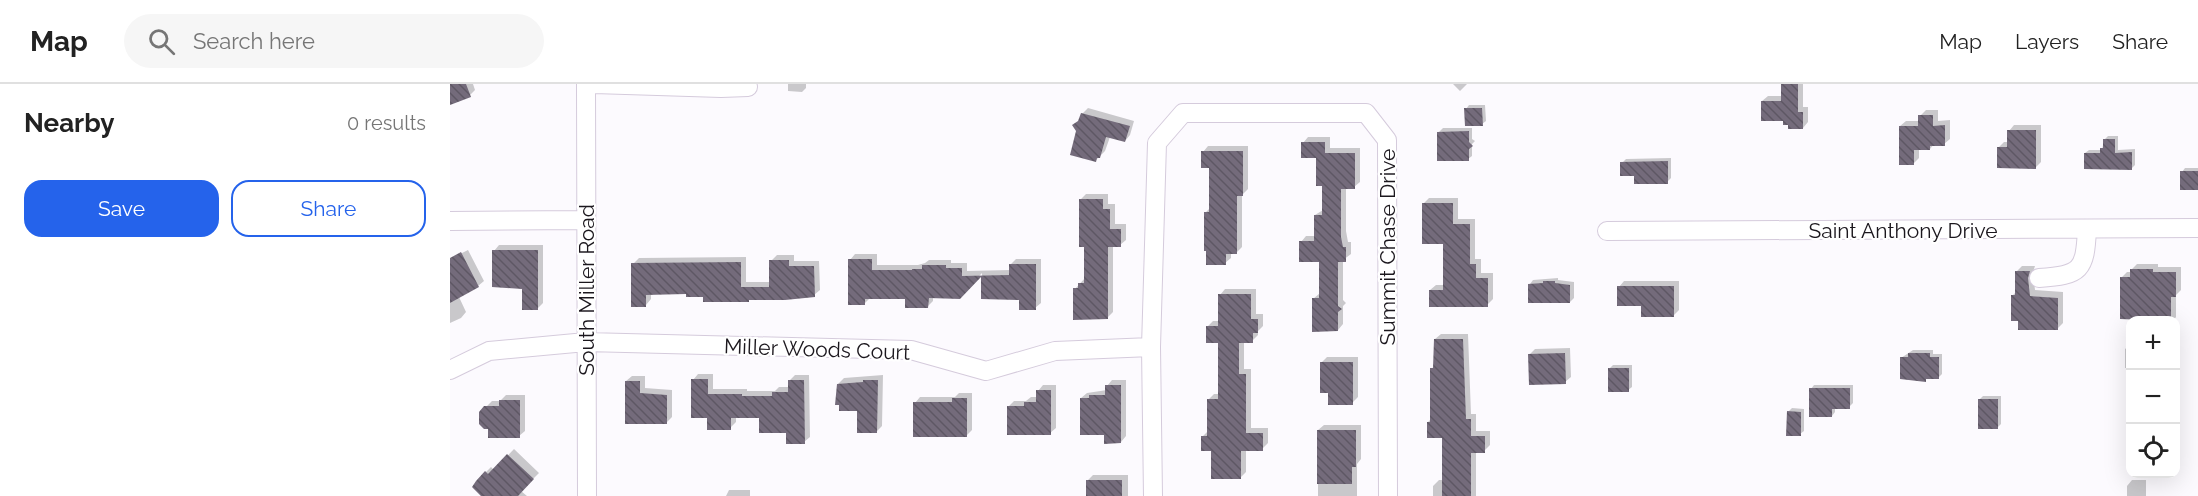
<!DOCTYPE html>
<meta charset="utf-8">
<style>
:root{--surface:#fff;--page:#f6f6f6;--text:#222;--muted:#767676;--line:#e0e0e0;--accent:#2563eb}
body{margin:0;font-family:Raleway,sans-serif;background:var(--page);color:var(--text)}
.controls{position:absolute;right:18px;bottom:18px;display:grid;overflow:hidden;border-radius:12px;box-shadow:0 6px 24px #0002}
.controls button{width:54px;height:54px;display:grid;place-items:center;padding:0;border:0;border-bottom:2px solid var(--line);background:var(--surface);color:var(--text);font:30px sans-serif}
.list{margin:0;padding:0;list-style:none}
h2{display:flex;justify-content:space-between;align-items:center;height:78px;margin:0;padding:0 24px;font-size:26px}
h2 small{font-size:20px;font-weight:400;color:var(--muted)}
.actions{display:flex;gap:12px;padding:18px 24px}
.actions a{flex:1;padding:14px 0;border:2px solid var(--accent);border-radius:18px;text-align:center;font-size:21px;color:var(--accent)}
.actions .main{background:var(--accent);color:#fff}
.icon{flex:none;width:33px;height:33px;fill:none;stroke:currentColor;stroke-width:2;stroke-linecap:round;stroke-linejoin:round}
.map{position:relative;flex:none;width:1748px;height:412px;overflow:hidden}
header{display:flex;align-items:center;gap:36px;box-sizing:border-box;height:84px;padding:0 30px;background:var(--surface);border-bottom:2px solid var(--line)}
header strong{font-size:28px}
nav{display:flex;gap:33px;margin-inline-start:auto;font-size:21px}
.search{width:420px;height:54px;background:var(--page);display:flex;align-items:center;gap:15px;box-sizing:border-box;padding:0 21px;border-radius:33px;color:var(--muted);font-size:22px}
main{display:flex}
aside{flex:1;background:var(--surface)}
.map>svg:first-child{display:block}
.shadow{fill:#0003}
.building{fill:url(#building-back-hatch)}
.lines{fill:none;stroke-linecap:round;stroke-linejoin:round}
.minor-casing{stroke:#d5cbdc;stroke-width:20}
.minor{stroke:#fff;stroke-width:18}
.labels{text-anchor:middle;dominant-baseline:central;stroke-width:4.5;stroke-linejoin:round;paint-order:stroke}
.street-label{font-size:21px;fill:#1b171d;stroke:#fff}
</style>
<header>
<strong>Map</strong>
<div class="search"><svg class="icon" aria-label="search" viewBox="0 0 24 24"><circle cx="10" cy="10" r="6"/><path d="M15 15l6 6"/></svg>Search here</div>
<nav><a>Map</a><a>Layers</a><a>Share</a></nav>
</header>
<main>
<aside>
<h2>Nearby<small>0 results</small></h2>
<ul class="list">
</ul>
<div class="actions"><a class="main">Save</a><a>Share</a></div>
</aside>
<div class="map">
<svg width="1748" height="412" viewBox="0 0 1748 412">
<defs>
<pattern id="building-back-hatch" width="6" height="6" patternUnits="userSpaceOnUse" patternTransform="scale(1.5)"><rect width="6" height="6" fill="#746b7b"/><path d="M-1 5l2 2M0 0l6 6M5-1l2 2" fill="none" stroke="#5e5764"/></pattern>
</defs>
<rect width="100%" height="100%" fill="#fcfafe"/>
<path class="shadow" d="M0 0H23L25 6 20 11 0 14Z
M338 0H356V4L352 8 338 7Z
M1003 0H1017L1010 7Z
M1333 0H1353V23H1358V38L1353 44 1339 39 1312 17 1318 12H1333Z
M1019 21H1035L1036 37 1032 40 1016 25Z
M638 24 684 37 680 51 675 57 660 53 655 67 646 76 628 46 632 30Z
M1476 26H1488V37L1500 36V55L1494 60H1484L1480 65H1469V74L1463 80 1450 42 1456 37H1470V32Z
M1564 41H1591V78L1585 84 1548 64 1554 58H1559V47Z
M993 44H1022V55L1025 57 1022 60V72L1018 75 989 48Z
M1658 52H1668V66L1685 65V81L1681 85 1635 69 1639 66H1652L1654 56Z
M858 53H880V64H910V98L904 103H896V147L898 158H901V170L893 176V216L896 219 893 222V240L888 246 863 215 870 209V176L851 158 856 152H865V131L873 126V100L867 72 853 59Z
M758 62H798V105L792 111V163L787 168 781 169V174L775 179 755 129 761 123V83L753 68Z
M1221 74V94L1217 98 1186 90 1172 79 1176 75Z
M1735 84H1748V105L1732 88Z
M636 110H658V120H665V140H676V156L670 161H663V228L657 234 625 205 635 194V161L630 116Z
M979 114H1008V135H1025V175H1031V189H1043V215L1037 221 980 206 986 201H995V159L974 119Z
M49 161H93V219L88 224 44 167Z
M18 166 34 197 28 202 9 213 16 228 11 234 0 239V175Z
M405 170H427V181H468L475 179 479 176H501V179H517V187L560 186V181L566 175H591V219L585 224 570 215 532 214V189L509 213H483V217L477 223 457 214H420L415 219 400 176Z
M327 171H344V177H369L370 206 364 211 254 212 238 209H201V215L196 221 183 180 189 174 296 173V198H321V177Z
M1687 180H1708V183H1731V206L1726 211V233L1723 237H1680V239L1671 194 1677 188H1682V185Z
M1572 182H1585L1583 188 1585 206 1613 208V239L1608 244 1563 211 1566 208V188Z
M1108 194V196L1124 198V214L1120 218 1080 200 1083 196Z
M1174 197H1229V226L1224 231 1193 220 1169 203Z
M775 205H806V230H813V242L808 247V251L802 257H794V285H801V344H818V359L812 365H796V388L790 394 752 353 758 347V316L764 310H769V257L758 242 763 237H770V211Z
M991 250H1018L1021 330H1026V347H1040V361L1034 367H1026V412H983V402L989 396H994V352L978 338 981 335V285L985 282V255Z
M1679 262H1680V284H1675V265Z
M1120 264 1121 293 1115 298 1079 271 1085 265Z
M1463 266H1483V270H1492V290L1488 294 1451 274Z
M877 273H908V313L902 319 880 308 871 279Z
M1163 281H1182V303L1178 306 1159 285Z
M248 290H263V305H297V307H325L329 303H339V297L345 291H359L360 353 354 358 310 333H286V338L280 344 258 333 243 296Z
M433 291 432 342 426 348 388 300 394 294Z
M182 292H195V304L222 306V333L216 339 176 297Z
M662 296H676V352L671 358 631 314 637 309 657 306V302Z
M593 301H606V344L600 349 558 323 564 317H576L581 313H588V307Z
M1364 301H1403V319L1399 323H1385V328L1382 332 1361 305Z
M509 309H522V346L517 351 465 319 470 313H505Z
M56 311H75V347L69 352 40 344 30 329 42 317H50Z
M1533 312H1551V340L1547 344 1529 316Z
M1342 324 1354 325V347L1350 350 1338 328Z
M874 341H911V375L907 380V412H868V346Z
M64 365 89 389 71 407 77 412H34L36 388 41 383 44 386Z
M643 391H678V412H637V397Z
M1682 396H1696V412H1677V402Z
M279 406H300V412H276Z"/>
<path class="building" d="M0 0H16L21 13 0 21Z
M1331 0H1348V28H1353V45H1338V41H1333V37H1311V17H1331Z
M1014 24H1032L1033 42H1015Z
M631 29 680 42 675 58 656 53 650 74H647L646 78 620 71 626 47 622 41 628 37Z
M1468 31H1483V42L1495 41V62H1480V66H1464V81H1449V42H1468Z
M1557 46H1586V85L1547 84V63H1557Z
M1019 47V58L1023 62 1019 65V77H987V48Z
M1653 55H1665V69L1682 68V86L1634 85V69H1650V64H1653Z
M851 58H875V69H905V105H891V153L893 163H896V178H888V222L892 225 888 228V247L862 248V214H869V178H849V157H864V131H872V102H866V74H851Z
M751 67H793V112H787V170H776V181H756V167H754V128H759V84H751Z
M1218 77V100H1184V92H1170V78Z
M1730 87H1748V106H1730Z
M629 115H653V125H660V145H671V163H658V235L623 236V204H628V199H634V163H629Z
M972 119H1003V140H1020V180H1026V194H1038V223H979V206H993V160H972Z
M42 166H88V226H72V205L42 203Z
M11 168 29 203 0 219V174Z
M398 175H422V186H462V185H472V181H496V184H512V192L559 191V180H586V226H569V216L531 215V193L510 215 479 214 478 224H455V215H415V221H398Z
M319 176H339V182H364L365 213 335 216H299V218H253V213H236V210L196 211V223H181V179L291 178V203H319Z
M1680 185H1703V188H1726V213H1721V237L1670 235V193H1680Z
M1565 187H1580L1578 194 1580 212 1608 214V246H1568V237H1561V211H1565Z
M1093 197H1105V199L1120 201V219H1078V200L1093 199Z
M1167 202H1224V233H1191V222H1167Z
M768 210H801V235H808V249H803V259H789V290H796V349H813V367H791V395H761V367H751V352H757V315H768V259H756V242H768Z
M984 255H1013L1016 335H1021V352H1035V369H1021V412H992V354H977V338H980V284H983Z
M1115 269 1116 300 1079 301 1078 270Z
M1458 269H1480V273H1489V295H1476V298L1450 295V273H1458Z
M870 278H903V321H878V309H870Z
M1158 284H1179V308H1158Z
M241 295H258V310H292V312H322V308H338V296H354L355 360H336V349H309V334H281V346H257V334H241Z
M413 296H428L427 349H407V327H389V321H385L387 300 413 298Z
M175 297H190V309L217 311V340H175Z
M655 301H671V359L654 360V351H630V314H639V311H655Z
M1359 304H1400V325H1382V333H1359Z
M586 306H601V351H557V322H574V318H586Z
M502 314H517V353H463V318H502Z
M1528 315H1548V345H1528Z
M49 316H70V354H38V345H34L29 340V328L34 322H49Z
M1337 327 1351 328V352H1336Z
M867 346H906V383H902V400H867Z
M57 370 84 395 68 412H31L22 403 26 397 35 387 38 390Z
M636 396H672V412H636Z"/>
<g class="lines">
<defs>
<path id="minor" d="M136 0 137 412
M144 0 271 4 298 3
M0 137 136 136
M1157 147 1748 144
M1589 194C1631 191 1635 187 1637 145
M0 286 39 267 136 258 461 266 536 287 605 267 701 263
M703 412 701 263 707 59 733 29H916L937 56 938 412"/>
</defs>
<use href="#minor" class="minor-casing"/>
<use href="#minor" class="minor"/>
</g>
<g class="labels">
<g class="street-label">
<text x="1453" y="146">Saint Anthony Drive</text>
<text transform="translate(937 163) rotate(-90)">Summit Chase Drive</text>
<text transform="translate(136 206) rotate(-90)">South Miller Road</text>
<text transform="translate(367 265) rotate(2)">Miller Woods Court</text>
</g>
</g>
</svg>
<div class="controls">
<button>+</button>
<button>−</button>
<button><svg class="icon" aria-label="locate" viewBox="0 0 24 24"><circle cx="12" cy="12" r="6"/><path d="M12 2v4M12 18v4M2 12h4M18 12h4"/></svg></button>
</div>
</div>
</main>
